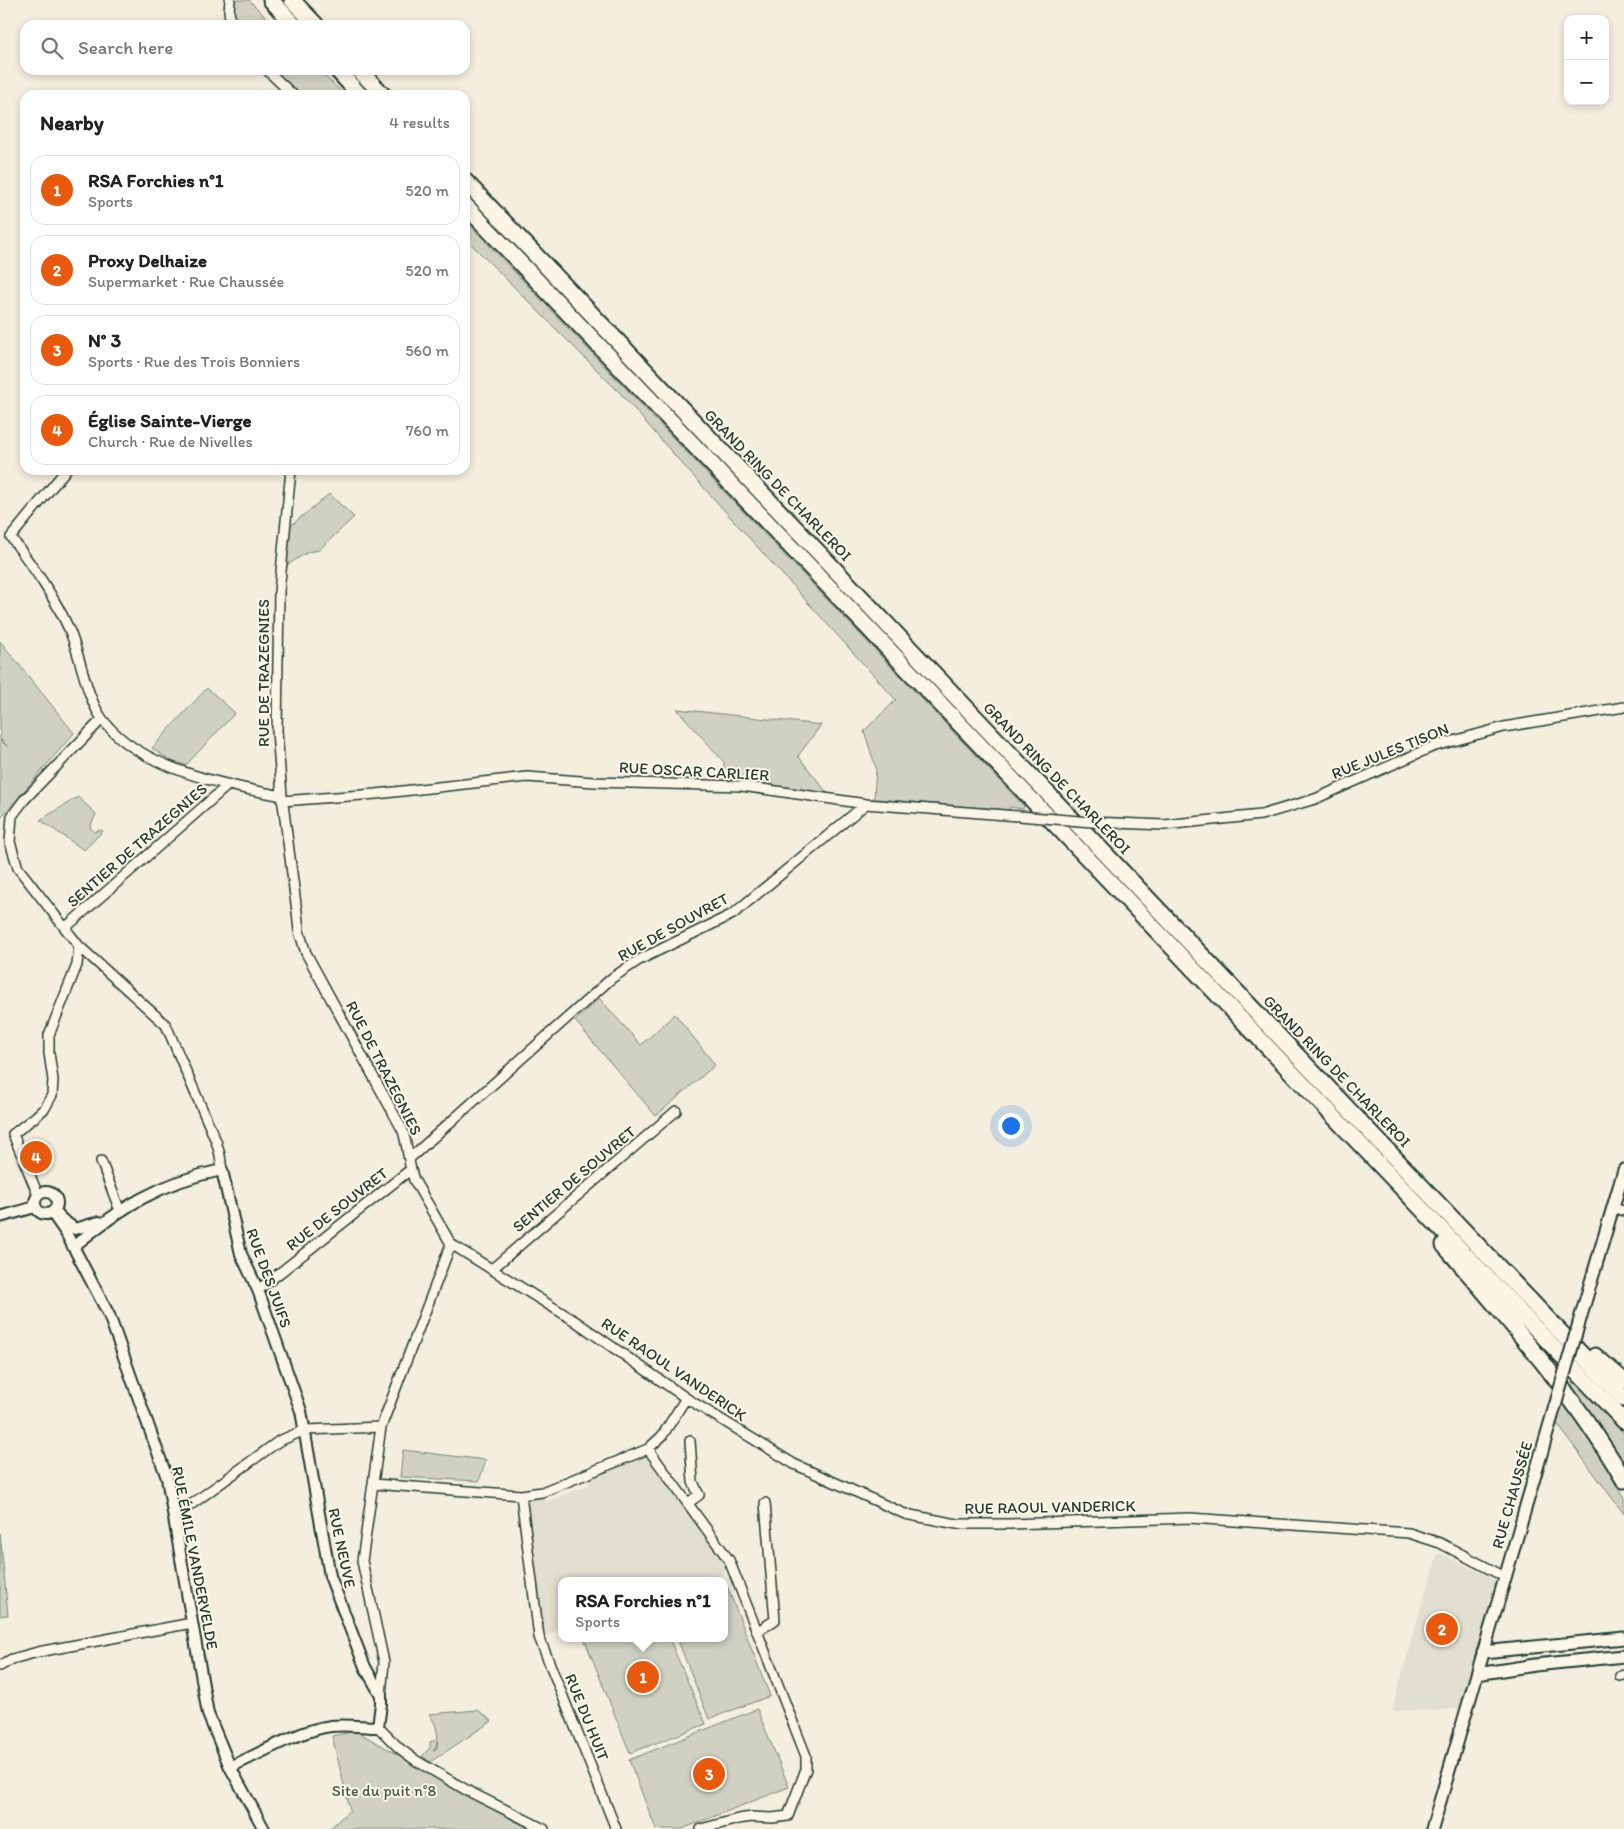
<!DOCTYPE html>
<meta charset="utf-8">
<style>
:root{--surface:#fff;--page:#f6f6f6;--text:#222;--muted:#767676;--line:#e0e0e0;--accent:#ea580c}
body{margin:0;font-family:Itim,sans-serif;background:var(--page);color:var(--text)}
.controls{position:absolute;right:15px;top:15px;display:grid;overflow:hidden;border-radius:10px;box-shadow:0 2px 8px #0003}
.controls button{width:45px;height:45px;display:grid;place-items:center;padding:0;border:0;border-bottom:1px solid var(--line);background:var(--surface);color:var(--text);font:25px sans-serif}
.you{position:absolute;left:1010px;top:1125px;width:18px;height:18px;margin:-12px;border:4px solid #fff;border-radius:50%;background:#1a73e8;box-shadow:0 0 0 8px #1a73e833}
.badge{display:grid;place-items:center;width:32px;height:32px;border-radius:50%;background:var(--accent);color:#fff;font-size:16px;font-weight:700}
.pin{position:absolute;translate:-50% -50%;border:2px solid #fff;box-shadow:0 1px 5px #0006}
.popup{position:absolute;left:558px;top:1577px;width:170px;height:65px;box-sizing:border-box;display:grid;place-content:center;border-radius:10px;background:var(--surface);filter:drop-shadow(0 1px 4px #0005);font-size:16px;white-space:nowrap;color:var(--muted)}
.popup b{font-size:19px;color:var(--text)}
.popup::after{content:'';position:absolute;left:50%;top:100%;margin-left:-10px;border:10px solid transparent;border-top-color:var(--surface)}
.list{margin:0;padding:0;list-style:none}
h2{display:flex;justify-content:space-between;align-items:center;height:65px;margin:0;padding:0 20px;font-size:21px}
h2 small{font-size:16px;font-weight:400;color:var(--muted)}
.list li{display:grid;grid-template-columns:32px 1fr auto;gap:15px;align-items:center;box-sizing:border-box;height:70px;margin:0 10px 10px;padding:0 10px;border:1px solid var(--line);border-radius:15px}
.list b{display:block;font-size:19px;white-space:nowrap}
.list p{margin:0;font-size:16px;white-space:nowrap;color:var(--muted)}
.list em{font-size:16px;font-style:normal;color:var(--muted)}
.icon{flex:none;width:28px;height:28px;fill:none;stroke:currentColor;stroke-width:2;stroke-linecap:round;stroke-linejoin:round}
.map{position:relative;flex:none;width:1624px;height:1829px;overflow:hidden}
.search{position:absolute;background:var(--surface);box-shadow:0 2px 8px #0003;left:20px;top:20px;width:450px;height:55px;display:flex;align-items:center;gap:12px;box-sizing:border-box;padding:0 18px;border-radius:15px;color:var(--muted);font-size:19px}
.panel{position:absolute;background:var(--surface);box-shadow:0 2px 8px #0003;left:20px;top:90px;width:450px;height:385px;border-radius:15px}
.map>svg:first-child{display:block}
.built{fill:#e1dfd0}
.green{fill:#d0d1c2;stroke:#78877b}
.lines{fill:none;stroke-linecap:round;stroke-linejoin:round}
.minor-casing{stroke:#1f3d34;stroke-width:12}
.tertiary-casing{stroke:#1f3d34;stroke-width:14}
.secondary-casing{stroke:#1f3d34;stroke-width:15}
.motorway-casing{stroke:#1f3d34;stroke-width:19}
.minor{stroke:#fcf5e5;stroke-width:9}
.tertiary{stroke:#fcf5e5;stroke-width:10}
.secondary{stroke:#fcf5e5;stroke-width:11}
.motorway{stroke:#fcf5e5;stroke-width:15}
.minor-bridge-casing{stroke:#1f3d34;stroke-width:12;stroke-linecap:butt}
.secondary-bridge-casing{stroke:#1f3d34;stroke-width:15;stroke-linecap:butt}
.minor-bridge{stroke:#fcf5e5;stroke-width:9}
.secondary-bridge{stroke:#fcf5e5;stroke-width:11}
.labels{text-anchor:middle;dominant-baseline:central;stroke-width:4;stroke-linejoin:round;paint-order:stroke}
.street-label{font-size:16px;fill:#1f3d34;stroke:#fcf5e5}
.park-label{font-size:16px;fill:#425b50;stroke:#fcf5e5}
</style>
<div class="map">
<svg width="1624" height="1829" viewBox="0 0 1624 1829">
<rect width="100%" height="100%" fill="#f3eede"/>
<filter id="ink" filterUnits="userSpaceOnUse"><feTurbulence type="fractalNoise" baseFrequency=".02" numOctaves="2"/><feDisplacementMap in="SourceGraphic" scale="10" xChannelSelector="R" yChannelSelector="G"/><feConvolveMatrix kernelMatrix="1 2 1 2 8 2 1 2 1" color-interpolation-filters="sRGB"/></filter>
<g filter="url(#ink)">
<path class="built" d="M648 1449 732 1566 713 1581H562V1629L539 1637 521 1495 542 1492 546 1502 589 1485 585 1475Z
M1438 1553 1498 1580 1460 1709 1392 1711 1414 1630Z"/>
<path class="green" d="M234 0H249L273 25H236L233 8Z
M274 70H318L345 95H302Z
M465 220 1024 806 1023 809 1010 807 1009 810 874 799 876 768 864 731 896 700 676 457 622 395 465 238Z
M329 494 354 517 319 550 308 552 287 565 288 528Z
M0 641 74 733 0 819V740L8 747 0 739Z
M207 688 235 713 186 765 171 761 152 748Z
M677 709 821 725 798 756 828 794 788 787 724 782V762Z
M78 797 96 814 90 827 94 832 99 830 103 831 84 850 40 820Z
M599 998 641 1045 675 1014 715 1065 656 1116 575 1021Z
M1575 1381 1624 1434V1472L1568 1389Z
M1563 1402 1594 1446 1624 1498V1514L1556 1422Z
M403 1450 486 1460 479 1481 400 1477Z
M0 1533 8 1615 0 1616Z
M727 1586 770 1696 709 1719 677 1638H724V1587Z
M584 1638H669L706 1724 630 1753Z
M757 1709 789 1787 682 1829H656L629 1760Z
M478 1710 492 1721 430 1762 422 1756 430 1748V1742L437 1740 436 1747 433 1751 437 1748C439 1736 437 1724 429 1714Z
M356 1731 529 1829H329L350 1810 332 1736Z"/>
<g class="lines">
<defs>
<path id="minor" d="M230 0 229 11 231 25
M267 70 293 95
M66 470 11 537C32 566 53 594 68 627 81 655 85 696 103 720 140 769 225 785 282 796
M291 470 279 592 277 731 282 796 297 912 299 931 306 953 403 1131C408 1147 408 1164 414 1180L451 1244 575 1321 686 1398 794 1464 905 1514 957 1524H1010L1190 1518 1409 1533 1440 1543 1505 1577
M102 719 24 800 12 816 10 842 18 868 79 946 166 1025 216 1141 220 1155 222 1170
M282 801 376 794 527 777 594 782 742 786 866 804 1031 817
M1092 822 1164 825 1261 815 1315 799 1432 747 1504 727 1624 707
M65 928 228 785
M409 1159 612 978 639 960 733 914 866 804
M101 1161 120 1211
M38 1195 13 1134 35 1117 45 1108 52 1095 53 1080 49 1053V1035L77 965 79 946
M1613 1208 1624 1211
M492 1269 676 1111
M258 1290 410 1170
M648 1449 729 1560 806 1756V1769L788 1816 772 1818 752 1817 738 1819 701 1829
M373 1484 521 1495 542 1492 648 1449 662 1436 686 1398
M521 1495 539 1637 616 1829
M688 1503 699 1495 693 1482 690 1441
M174 1517 279 1441 305 1430 381 1427
M758 1631 775 1620 765 1503
M0 1666 12 1659 38 1652 192 1623
M1620 1676 1624 1675
M381 1695 384 1662 362 1561 381 1427 451 1244
M378 1727 399 1748 415 1760 468 1791 544 1829"/>
<path id="tertiary" d="M35 1203a11 11 0 1 1 22 0a11 11 0 1 1-22 0Z
M52 1213 66 1233 109 1315 167 1478 208 1714 230 1767 264 1829
M58 1214 60 1218 75 1229 99 1222
M0 1217 35 1207
M73 1247C120 1208 160 1182 222 1170L241 1254 258 1290 301 1411 330 1576 365 1667 381 1695V1704L378 1727C363 1727 347 1724 331 1726 299 1730 260 1754 230 1767"/>
<path id="secondary" d="M1585 1302 1624 1170
M1483 1652 1624 1638
M1477 1674 1535 1665 1624 1656
M1432 1829 1555 1406"/>
<path id="motorway" d="M271 0 294 25
M292 0 316 25
M337 70 360 95
M359 70 383 95
M465 181 1624 1399
M465 205 1624 1421
M1444 1245C1508 1319 1574 1394 1624 1480
M1595 1356 1624 1381"/>
</defs>
<use href="#minor" class="minor-casing"/>
<use href="#tertiary" class="tertiary-casing"/>
<use href="#secondary" class="secondary-casing"/>
<use href="#motorway" class="motorway-casing"/>
<use href="#minor" class="minor"/>
<use href="#tertiary" class="tertiary"/>
<use href="#secondary" class="secondary"/>
<use href="#motorway" class="motorway"/>
<defs>
<path id="minor-bridge" d="M1031 817 1092 822"/>
<path id="secondary-bridge" d="M1555 1406 1585 1302"/>
</defs>
<use href="#minor-bridge" class="minor-bridge-casing"/>
<use href="#secondary-bridge" class="secondary-bridge-casing"/>
<use href="#minor-bridge" class="minor-bridge"/>
<use href="#secondary-bridge" class="secondary-bridge"/>
</g>
</g>
<g class="labels">
<g class="street-label">
<text transform="translate(778 485) rotate(46)">GRAND RING DE CHARLEROI</text>
<text transform="translate(263 673) rotate(-90)">RUE DE TRAZEGNIES</text>
<text transform="translate(1390 751) rotate(-22)">RUE JULES TISON</text>
<text transform="translate(694 771) rotate(3)">RUE OSCAR CARLIER</text>
<text transform="translate(1057 778) rotate(46)">GRAND RING DE CHARLEROI</text>
<text transform="translate(137 845) rotate(-41)">SENTIER DE TRAZEGNIES</text>
<text transform="translate(673 927) rotate(-29)">RUE DE SOUVRET</text>
<text transform="translate(384 1068) rotate(63)">RUE DE TRAZEGNIES</text>
<text transform="translate(1337 1071) rotate(46)">GRAND RING DE CHARLEROI</text>
<text transform="translate(574 1179) rotate(-40)">SENTIER DE SOUVRET</text>
<text transform="translate(337 1209) rotate(-38)">RUE DE SOUVRET</text>
<text transform="translate(269 1278) rotate(70)">RUE DES JUIFS</text>
<text transform="translate(674 1369) rotate(34)">RUE RAOUL VANDERICK</text>
<text transform="translate(1512 1495) rotate(-74)">RUE CHAUSSÉE</text>
<text transform="translate(1050 1507) rotate(-1)">RUE RAOUL VANDERICK</text>
<text transform="translate(342 1548) rotate(78)">RUE NEUVE</text>
<text transform="translate(195 1558) rotate(79)">RUE ÉMILE VANDERVELDE</text>
<text transform="translate(587 1717) rotate(68)">RUE DU HUIT</text>
</g>
<g class="park-label">
<text x="384" y="1790">Site du puit n°8</text>
</g>
</g>
</svg>
<div class="controls">
<button>+</button>
<button>−</button>
</div>
<div class="you"></div>
<div class="pin badge" style="left:643px;top:1677px">1</div>
<div class="popup"><b>RSA Forchies n°1</b>Sports</div>
<div class="pin badge" style="left:1442px;top:1629px">2</div>
<div class="pin badge" style="left:709px;top:1774px">3</div>
<div class="pin badge" style="left:36px;top:1157px">4</div>
<div class="search"><svg class="icon" aria-label="search" viewBox="0 0 24 24"><circle cx="10" cy="10" r="6"/><path d="M15 15l6 6"/></svg>Search here</div>
<section class="panel">
<h2>Nearby<small>4 results</small></h2>
<ul class="list">
<li><span class="badge">1</span><div><b>RSA Forchies n°1</b><p>Sports</p></div><em>520 m</em></li>
<li><span class="badge">2</span><div><b>Proxy Delhaize</b><p>Supermarket · Rue Chaussée</p></div><em>520 m</em></li>
<li><span class="badge">3</span><div><b>N° 3</b><p>Sports · Rue des Trois Bonniers</p></div><em>560 m</em></li>
<li><span class="badge">4</span><div><b>Église Sainte-Vierge</b><p>Church · Rue de Nivelles</p></div><em>760 m</em></li>
</ul>
</section>
</div>
